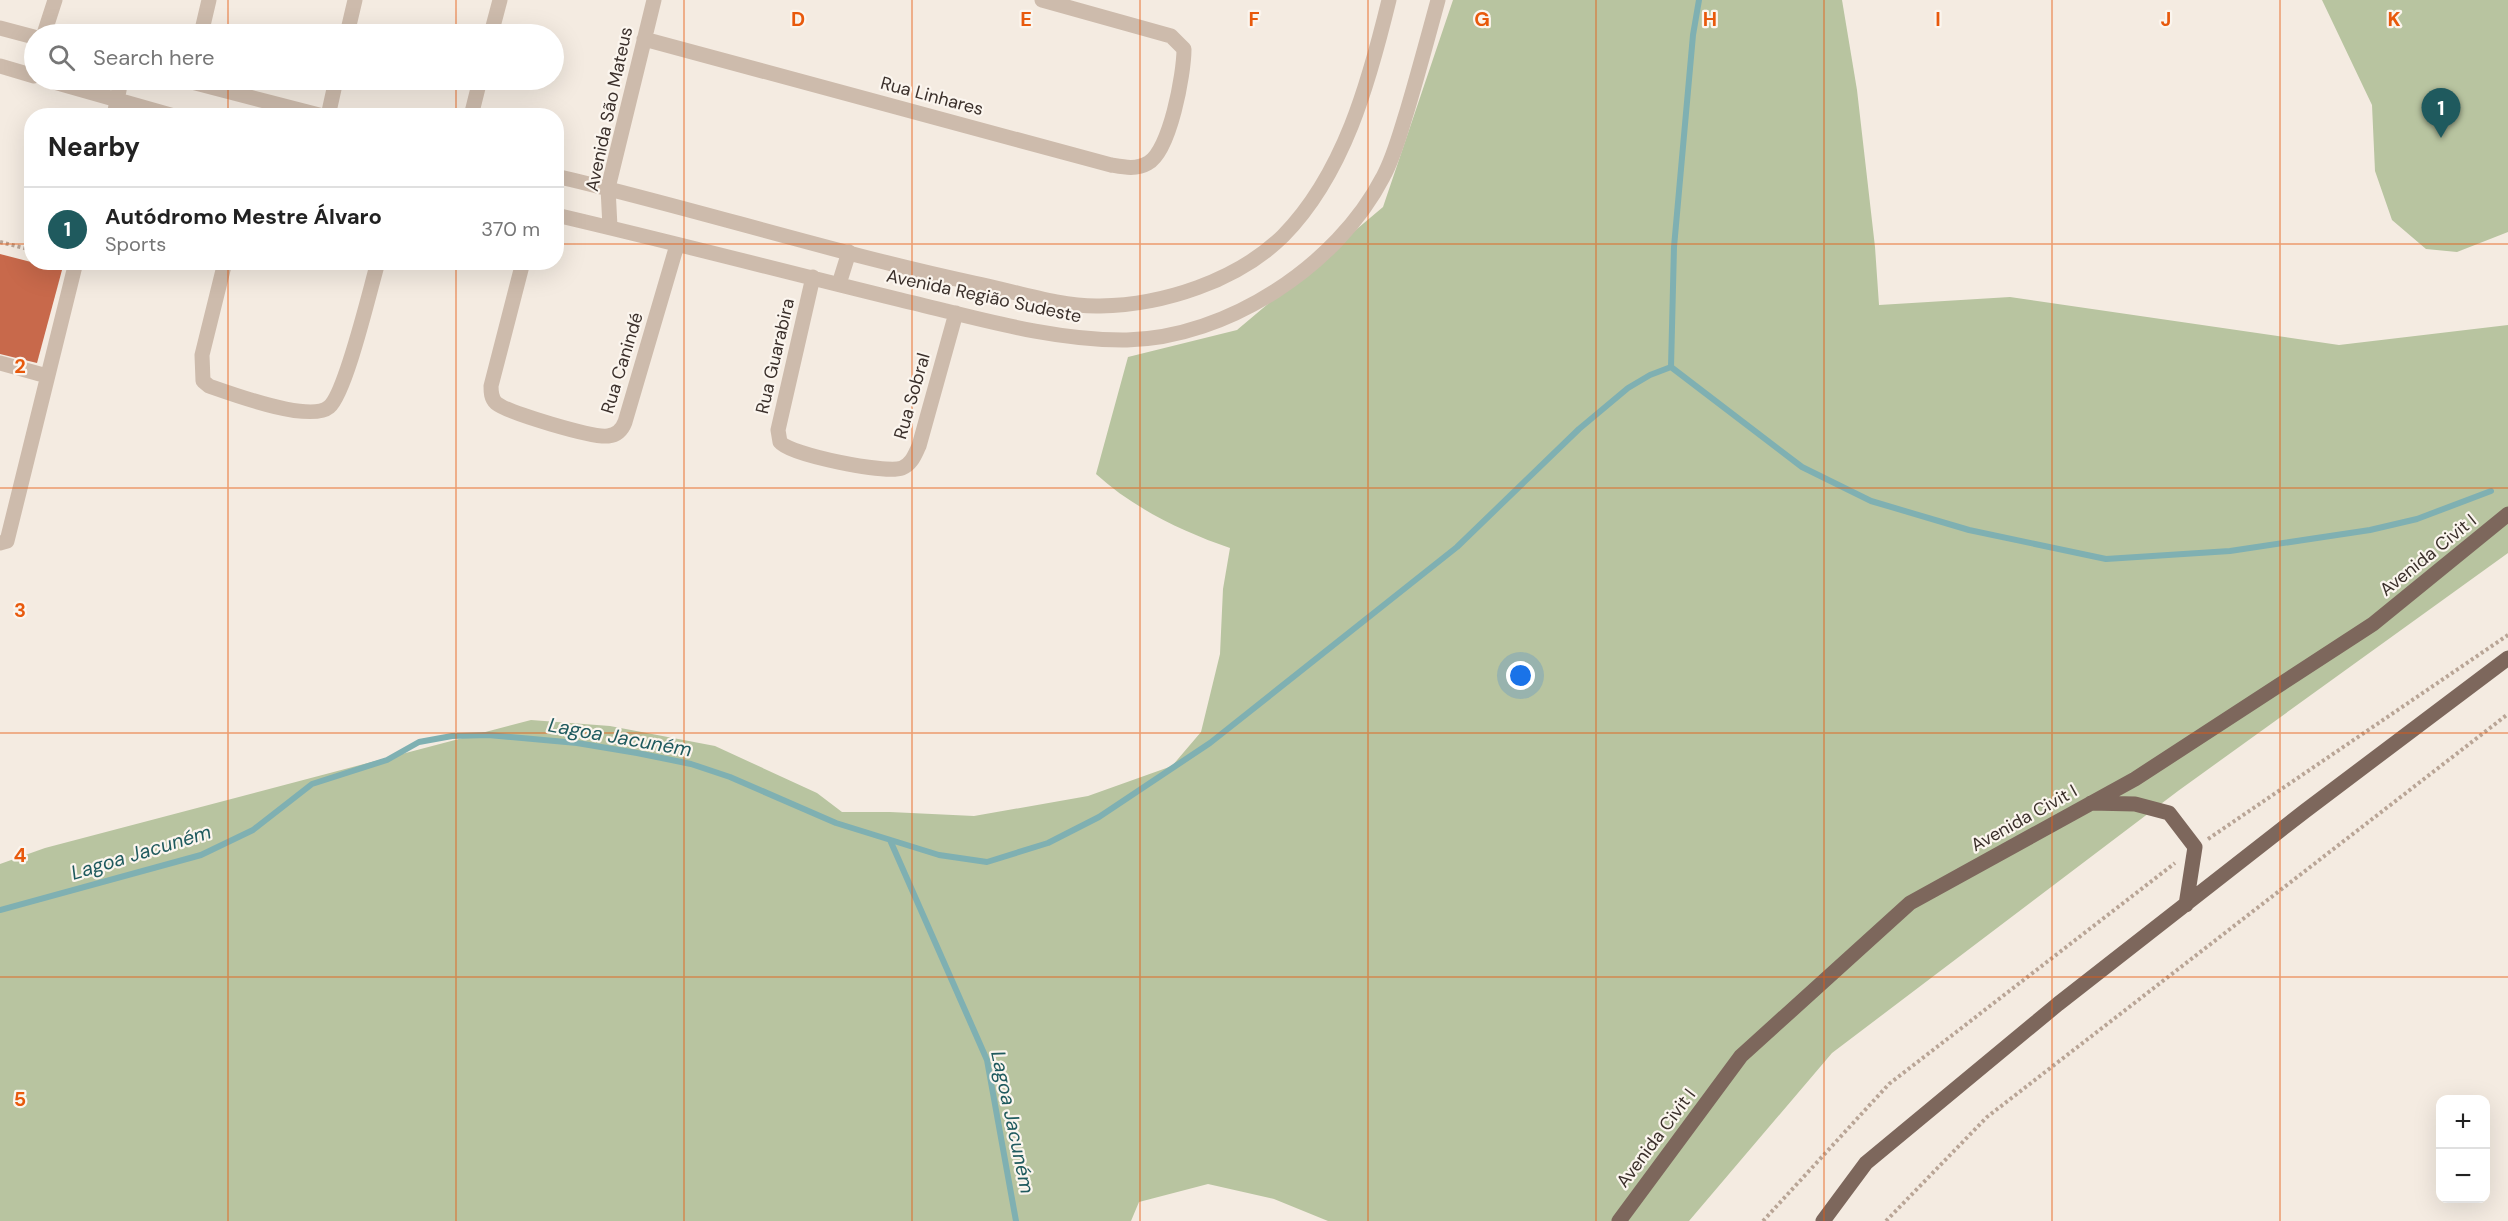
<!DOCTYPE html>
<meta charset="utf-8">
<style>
:root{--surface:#fff;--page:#f6f6f6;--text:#222;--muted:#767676;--line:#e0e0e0;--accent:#1f5a5e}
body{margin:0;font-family:"DM Sans",sans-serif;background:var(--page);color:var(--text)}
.controls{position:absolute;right:18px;bottom:18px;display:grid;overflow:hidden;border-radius:12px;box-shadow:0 6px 24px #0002}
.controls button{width:54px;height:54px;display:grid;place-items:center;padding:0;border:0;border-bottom:2px solid var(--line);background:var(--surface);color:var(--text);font:30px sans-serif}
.you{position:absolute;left:1521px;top:676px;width:21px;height:21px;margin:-15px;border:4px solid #fff;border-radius:50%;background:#1a73e8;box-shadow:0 0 0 9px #1a73e833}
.badge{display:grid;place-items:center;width:39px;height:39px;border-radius:50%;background:var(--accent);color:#fff;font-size:20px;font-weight:700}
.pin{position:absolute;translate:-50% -50px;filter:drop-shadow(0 2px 3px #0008)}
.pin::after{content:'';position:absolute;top:32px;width:21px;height:18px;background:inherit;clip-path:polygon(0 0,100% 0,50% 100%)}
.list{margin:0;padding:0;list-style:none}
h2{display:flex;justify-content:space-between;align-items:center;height:78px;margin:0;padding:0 24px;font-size:26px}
h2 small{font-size:20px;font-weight:400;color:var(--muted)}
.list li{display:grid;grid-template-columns:39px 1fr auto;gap:18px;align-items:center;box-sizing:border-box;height:84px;padding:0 24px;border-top:2px solid var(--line)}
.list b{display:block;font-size:22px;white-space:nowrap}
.list p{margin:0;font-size:20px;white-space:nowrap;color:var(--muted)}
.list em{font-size:20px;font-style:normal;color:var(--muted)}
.icon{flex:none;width:33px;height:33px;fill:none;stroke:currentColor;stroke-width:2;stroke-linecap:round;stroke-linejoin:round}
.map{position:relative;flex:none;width:2508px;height:1221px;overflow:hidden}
.search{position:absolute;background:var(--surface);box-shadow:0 6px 24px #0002;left:24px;top:24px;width:540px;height:66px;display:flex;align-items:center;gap:15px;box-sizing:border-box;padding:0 21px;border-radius:33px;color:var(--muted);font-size:22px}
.panel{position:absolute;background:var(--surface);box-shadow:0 6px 24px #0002;left:24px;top:108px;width:540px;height:162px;border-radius:24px}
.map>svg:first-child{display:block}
.green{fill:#b8c4a0}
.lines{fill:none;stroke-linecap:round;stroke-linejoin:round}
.stream{stroke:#7fb0b2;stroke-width:6}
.building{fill:#c8694b}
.path{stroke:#b9a596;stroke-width:4;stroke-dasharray:3 3;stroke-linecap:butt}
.minor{stroke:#cdbbac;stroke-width:15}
.major{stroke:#7d675c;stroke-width:15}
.grid{fill:none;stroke:#e8590c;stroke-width:1.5;stroke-opacity:0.55}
.labels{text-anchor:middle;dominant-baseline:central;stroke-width:4.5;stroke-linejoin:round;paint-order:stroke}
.street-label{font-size:18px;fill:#3b302b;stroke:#fbf5ee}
.water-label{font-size:20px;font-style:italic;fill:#1f5a5e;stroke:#fbf5ee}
.grid-label{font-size:20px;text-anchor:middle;font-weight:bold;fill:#e8590c;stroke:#fbf5ee;stroke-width:4.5;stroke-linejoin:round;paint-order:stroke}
</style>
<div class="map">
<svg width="2508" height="1221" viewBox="0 0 2508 1221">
<rect width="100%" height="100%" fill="#f4ebe1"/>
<path class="green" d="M1453 0H1842L1857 90 1875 247 1879 305 2010 297 2339 345 2508 325V553L2178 791 1832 1053 1689 1221H1328L1274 1199 1208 1184 1139 1202 1131 1221H0V864L45 848 531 720 610 726 715 746 817 793 842 812H890L974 816 1088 796 1172 766 1201 732 1220 654 1223 589 1230 548C1183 532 1133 508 1096 474L1128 357 1237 330 1383 207Z
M2322 0H2508V232L2457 252 2426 249 2392 220 2375 171 2372 105Z"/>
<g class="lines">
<path class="stream" d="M1671 367 1802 467 1871 501 1969 530 2106 559 2230 551 2370 530 2417 519 2491 491
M1671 367 1674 247 1693 35 1699 0
M890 840 987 1060 1016 1221
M0 910 201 855 253 830 312 784 387 760 419 742 452 736 488 735 577 743 637 753 691 764 730 777 836 823 939 855 987 862 1048 843 1099 817 1210 743 1457 547 1579 429 1628 388 1650 375 1671 367"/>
</g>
<path class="building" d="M0 254 62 270 37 363 0 354Z"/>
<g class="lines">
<path class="path" d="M0 242 32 250
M2208 839 2508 635
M1763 1221 1889 1084 2175 863
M1886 1221 1987 1117 2508 714"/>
<path class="minor" d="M0 28 34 37
M44 34 55 0
M201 34 209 0
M347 34 355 0
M491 34 500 0
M644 39 1111 165C1123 167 1136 170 1148 163 1170 151 1184 74 1184 49L1171 36 1042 0
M0 66 34 76
M47 80 174 116
M184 80 323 116
M114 116 121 80
M328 116 336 80
M471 116 480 80
M556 176C696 209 834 253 974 283 1015 291 1058 307 1100 306 1163 305 1237 281 1283 236 1344 174 1369 82 1389 0
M556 215C672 242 786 272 901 300 974 317 1051 341 1127 340 1227 338 1337 266 1383 177 1394 157 1400 133 1407 111 1418 74 1428 37 1438 0
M610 227 608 188 654 0
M225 262 202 355 203 381 209 386C232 394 310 423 329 407 346 393 370 289 378 262
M523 262 491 386C491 392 491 398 496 403 508 413 593 438 608 436 617 435 622 430 625 422L677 245
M813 277 778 430 780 442C790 455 886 474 902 468 912 464 915 454 919 446L956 313
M839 284 849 252
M0 363 47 376
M0 543 7 541 76 262"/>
<path class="major" d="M2091 803 2135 804 2169 813 2195 847 2186 905
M1619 1221 1741 1056 1910 903 2135 779 2373 624 2508 514
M1823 1221 1866 1163 2058 1004 2305 811 2508 658"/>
</g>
<path class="grid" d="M228 0V34M456 0V34M684 0V1221M912 0V1221M1140 0V1221M1368 0V1221M1596 0V1221M1824 0V1221M2052 0V1221M2280 0V1221M228 80V116M456 80V116M0 244H32M556 244H2508M228 262V1221M456 262V1221M0 488H2508M0 733H2508M0 977H2508"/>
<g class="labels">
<g class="street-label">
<text transform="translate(932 96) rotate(15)">Rua Linhares</text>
<text transform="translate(609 109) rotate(-78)">Avenida São Mateus</text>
<text transform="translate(984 296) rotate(12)">Avenida Região Sudeste</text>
<text transform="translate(775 356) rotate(-77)">Rua Guarabira</text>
<text transform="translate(622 363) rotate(-73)">Rua Canindé</text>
<text transform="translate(912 396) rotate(-74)">Rua Sobral</text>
<text transform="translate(2428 555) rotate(-39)">Avenida Civit I</text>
<text transform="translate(2024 818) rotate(-29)">Avenida Civit I</text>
<text transform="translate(1656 1138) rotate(-53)">Avenida Civit I</text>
</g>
<g class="water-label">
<text transform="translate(620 737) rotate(10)">Lagoa Jacuném</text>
<text transform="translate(141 852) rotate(-17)">Lagoa Jacuném</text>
<text transform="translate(1013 1122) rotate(78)">Lagoa Jacuném</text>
</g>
</g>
<g class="grid-label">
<text x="798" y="26">D</text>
<text x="1026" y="26">E</text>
<text x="1254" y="26">F</text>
<text x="1482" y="26">G</text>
<text x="1710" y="26">H</text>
<text x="1938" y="26">I</text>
<text x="2166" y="26">J</text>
<text x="2394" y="26">K</text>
<text x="20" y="373">2</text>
<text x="20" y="617">3</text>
<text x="20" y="862">4</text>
<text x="20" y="1106">5</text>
</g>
</svg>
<div class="controls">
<button>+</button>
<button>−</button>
</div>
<div class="you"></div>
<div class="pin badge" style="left:2441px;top:138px">1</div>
<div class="search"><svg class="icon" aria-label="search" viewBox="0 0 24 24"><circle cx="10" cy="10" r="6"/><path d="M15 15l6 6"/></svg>Search here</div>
<section class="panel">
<h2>Nearby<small></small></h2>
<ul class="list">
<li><span class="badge">1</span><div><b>Autódromo Mestre Álvaro</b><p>Sports</p></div><em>370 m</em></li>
</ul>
</section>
</div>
